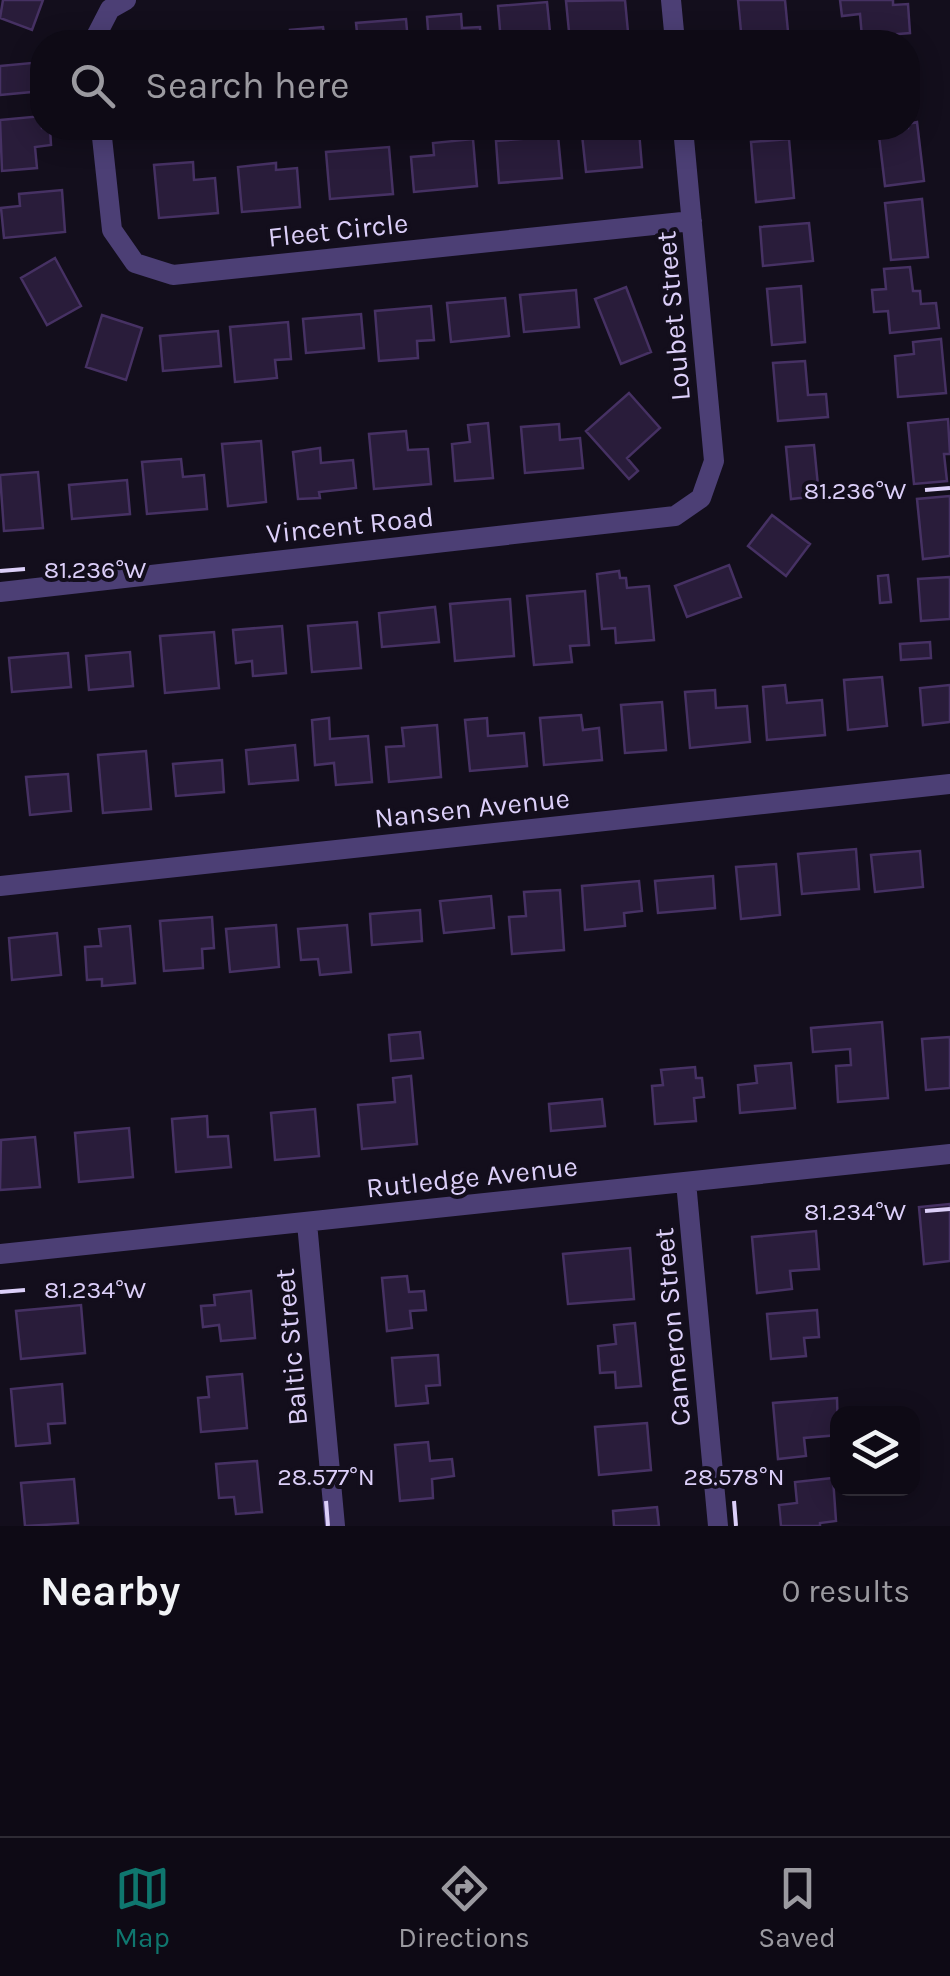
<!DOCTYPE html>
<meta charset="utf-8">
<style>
:root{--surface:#0e0a15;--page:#17131e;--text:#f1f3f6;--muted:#9b9aa0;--line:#2e2b34;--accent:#0f766e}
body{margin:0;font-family:Karla,sans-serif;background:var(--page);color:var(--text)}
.controls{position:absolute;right:30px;bottom:30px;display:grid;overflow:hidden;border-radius:20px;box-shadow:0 5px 25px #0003}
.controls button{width:90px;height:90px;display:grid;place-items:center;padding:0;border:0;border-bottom:2px solid var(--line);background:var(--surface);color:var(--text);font:50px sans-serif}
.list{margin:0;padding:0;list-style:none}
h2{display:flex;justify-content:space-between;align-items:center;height:130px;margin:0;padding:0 40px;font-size:42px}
h2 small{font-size:32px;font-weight:400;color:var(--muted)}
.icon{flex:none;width:55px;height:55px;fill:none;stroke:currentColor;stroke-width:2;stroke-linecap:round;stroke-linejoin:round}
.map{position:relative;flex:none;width:950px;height:1526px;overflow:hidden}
.search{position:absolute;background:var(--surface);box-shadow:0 5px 25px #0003;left:30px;right:30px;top:30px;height:110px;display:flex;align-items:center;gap:25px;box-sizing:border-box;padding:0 35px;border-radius:40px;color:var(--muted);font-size:38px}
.sheet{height:310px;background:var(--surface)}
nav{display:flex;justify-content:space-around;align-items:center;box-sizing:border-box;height:140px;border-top:2px solid var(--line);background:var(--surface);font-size:28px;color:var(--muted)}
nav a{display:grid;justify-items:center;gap:5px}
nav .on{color:var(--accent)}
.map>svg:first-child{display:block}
.building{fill:#291c3a;stroke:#463163;stroke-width:2.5}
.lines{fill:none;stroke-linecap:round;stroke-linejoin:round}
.minor{stroke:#4c3f75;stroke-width:20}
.ticks{fill:none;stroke:#dccff9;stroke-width:4}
.labels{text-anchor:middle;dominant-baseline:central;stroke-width:8;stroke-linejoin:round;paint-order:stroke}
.street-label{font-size:28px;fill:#dccff9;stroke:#130e1c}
.ticks-label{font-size:25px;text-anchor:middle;fill:#dccff9;stroke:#130e1c;stroke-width:8;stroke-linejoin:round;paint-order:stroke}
</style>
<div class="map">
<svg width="950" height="1526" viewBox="0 0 950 1526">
<rect width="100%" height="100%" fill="#130e1c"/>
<path class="building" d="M3 0H43L32 30 0 18Z
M625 0 628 32 612 34 613 42H570L566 1Z
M738 0H785L789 42H742Z
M840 0H893V5L908 4 910 33 862 37 860 14 842 16Z
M547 2 551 42H501L498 6Z
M461 14 462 28 480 27 481 42H429L427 17Z
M406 19 408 42H358L356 23Z
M323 27 325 42H291L290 30Z
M270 32 271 42H220L219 36Z
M909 56 914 98 908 99V57Z
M42 62V91L0 95V66Z
M42 116V128H50L51 145 35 147 37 168 2 171 0 120Z
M917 122 924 181 885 186 878 128H908V124Z
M639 131 642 167 586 172 582 135Z
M558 136 562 178 499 183 496 141Z
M473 139 477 186 414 192 411 157 434 155 433 143Z
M789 139 794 198 756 202 751 142Z
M389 147 393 194 330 199 326 152Z
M193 162 194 180 215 178 218 213 159 218 154 165Z
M276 163V170L297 168 300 207 242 212 238 167Z
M62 190 65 232 4 238 1 208 20 206 19 194Z
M922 199 928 257 891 260 885 203Z
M809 223 813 261 763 266 760 227Z
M55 258 81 306 47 325 21 278Z
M910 267 913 291H920L921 304 936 303 939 328 890 333 888 311 874 312 872 290 886 289 884 269Z
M801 286 805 342 772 345 767 289Z
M626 287 651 352 621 364 595 299Z
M576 290 579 327 524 332 520 295Z
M505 298 509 336 451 342 447 303Z
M431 306 434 340 417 341 418 358 379 361 375 311Z
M361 314 364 348 306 353 303 319Z
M102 315 142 328 126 380 86 367Z
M288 322 291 359 275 360 277 378 235 382 230 327Z
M218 331 221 366 163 371 160 336Z
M941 339 946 393 898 397 895 356 914 354 913 342Z
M805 361 808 395 826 394 828 417 778 421 773 363Z
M629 393 660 428 627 458 638 471 629 479 586 431Z
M948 419 950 454H944L947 481 914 484 908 423Z
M488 423 493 478 455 481 452 444 470 442 468 425Z
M559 424 560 440 580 438 583 468 525 473 521 427Z
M406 431 408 450 428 449 431 484 374 489 369 434Z
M261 441 266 502 228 506 222 444Z
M814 445 819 496 791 499 786 447Z
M320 448 321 463 353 460 356 488 319 492 320 498 298 499 293 452Z
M181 459 183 477 204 475 207 509 147 514 142 462Z
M38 472 43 528 4 531 0 475Z
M127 480 130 514 72 519 69 485Z
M950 496V556L923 559 917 499Z
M772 515 810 544 786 576 748 546Z
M729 565 741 597 687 617 675 586Z
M619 571 620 578H626L627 588 649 586 654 640 616 643 615 628 602 629 597 574Z
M888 575 891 602 880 603 878 576Z
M950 577V619L921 621 918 579Z
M585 591 589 645 570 646 572 662 534 665 527 596Z
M510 599 514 656 455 661 450 604Z
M435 607 439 642 382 647 379 613Z
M357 622 361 668 312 672 308 626Z
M282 626 286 673 253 676 252 661 236 663 233 630Z
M214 632 219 688 165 693 160 636Z
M930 642 931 658 901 660 900 644Z
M130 652 133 686 89 690 86 656Z
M68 653 71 687 12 692 9 658Z
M882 677 887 726 848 730 844 680Z
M785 685 787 703 822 700 825 735 767 740 763 687Z
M950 685V722L923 725 920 688Z
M715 690 716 708 747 706 750 742 690 748 685 692Z
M662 702 666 750 625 753 621 705Z
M581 715 583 730 599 728 602 760 544 765 540 718Z
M329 718 330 739 368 736 372 782 336 785 334 763 315 765 312 720Z
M487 718 488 736 524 733 527 766 470 771 465 720Z
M437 725 441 777 389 782 386 747 404 746 402 728Z
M295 745 298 780 249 784 246 750Z
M146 751 151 809 103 813 98 755Z
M222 760 224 792 176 796 173 764Z
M68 774 71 811 30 815 26 777Z
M856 849 859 889 802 894 798 854Z
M920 851 923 887 875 892 871 855Z
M776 864 780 915 741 919 736 867Z
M713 876 715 908 658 913 655 881Z
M639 881 642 911 624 913 625 926 585 930 582 886Z
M560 890 564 950 512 954 509 917 526 916 524 892Z
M491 896 494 928 444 933 440 901Z
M420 910 422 941 372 945 370 914Z
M212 917 214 948 202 949 203 968 164 971 160 921Z
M276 925 279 967 230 972 226 929Z
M347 925 351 972 320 975 318 959 301 960 298 929Z
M130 926 135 983 102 986V979L87 980 85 947 101 946 99 929Z
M57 933 61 975 12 980 9 938Z
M882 1022 888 1098 838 1102 836 1066 851 1065 850 1049 813 1052 811 1028Z
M420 1032 423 1058 391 1061 389 1035Z
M950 1037V1088L926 1090 922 1039Z
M791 1063 795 1108 740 1113 738 1085 757 1083 755 1066Z
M695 1067 696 1078H702L704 1097 694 1098 696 1121 655 1124 652 1086 663 1085 661 1070Z
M411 1076 417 1144 362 1149 358 1105 395 1102 393 1078Z
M602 1099 605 1126 551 1131 549 1104Z
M315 1109 319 1156 275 1160 271 1113Z
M207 1116 208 1137 228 1136 231 1167 176 1172 172 1119Z
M129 1128 133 1177 79 1182 75 1133Z
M35 1137 40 1187 0 1190 1 1140Z
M950 1204V1261L924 1264 919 1207Z
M816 1231 819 1269 790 1271 792 1289 757 1293 752 1237Z
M630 1248 634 1299 568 1304 563 1254Z
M407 1276 409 1292 424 1291 426 1310 410 1311 412 1328 387 1331 382 1278Z
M251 1291 255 1338 221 1341 219 1325 203 1327 201 1306 215 1305 214 1295Z
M81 1305 85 1353 21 1359 16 1311Z
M817 1310 819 1337 804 1338 806 1356 771 1359 767 1314Z
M635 1323 641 1386 616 1388 615 1372 600 1373 598 1346 616 1344 614 1325Z
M438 1355 440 1385 426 1386 428 1403 396 1406 392 1358Z
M242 1374 247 1428 201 1432 198 1398 209 1397 207 1377Z
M62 1384 65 1423 48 1424 50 1443 16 1446 11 1389Z
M837 1398 838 1435 804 1438 806 1456 778 1459 773 1403Z
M647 1423 651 1470 599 1475 595 1427Z
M428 1442 430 1461 452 1459 454 1476 432 1479 433 1498 400 1501 395 1445Z
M257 1461 262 1512 236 1514 234 1497 219 1498 216 1464Z
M833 1478 836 1521 820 1523V1526H781L779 1505 797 1503 795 1482Z
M74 1479 78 1523 25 1526 21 1483Z
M657 1507 659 1526H614L613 1511Z"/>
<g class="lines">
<path class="minor" d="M671 0 675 42
M93 42 110 9 126 0
M101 128 112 230 135 263 173 275 692 221
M0 592 675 516 701 498 714 461 683 128
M0 886 950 784
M686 1182 718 1526
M307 1223 335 1526
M0 1254 950 1154"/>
</g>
<path class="ticks" d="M925 490 950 488M0 571 25 569M925 1211 950 1209M0 1292 25 1290M326 1501 328 1526M734 1501 736 1526"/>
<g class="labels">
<g class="street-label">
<text transform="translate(338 230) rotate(-6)">Fleet Circle</text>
<text transform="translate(673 316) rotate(-95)">Loubet Street</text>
<text transform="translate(350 525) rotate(-6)">Vincent Road</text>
<text transform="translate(472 808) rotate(-6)">Nansen Avenue</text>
<text transform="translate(472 1177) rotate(-6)">Rutledge Avenue</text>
<text transform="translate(672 1327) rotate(-95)">Cameron Street</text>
<text transform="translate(291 1347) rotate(-95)">Baltic Street</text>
</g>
</g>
<g class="ticks-label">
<text x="855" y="499">81.236°W</text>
<text x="95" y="578">81.236°W</text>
<text x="855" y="1220">81.234°W</text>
<text x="95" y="1298">81.234°W</text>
<text x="326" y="1485">28.577°N</text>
<text x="734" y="1485">28.578°N</text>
</g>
</svg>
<div class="controls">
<button><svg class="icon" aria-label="layers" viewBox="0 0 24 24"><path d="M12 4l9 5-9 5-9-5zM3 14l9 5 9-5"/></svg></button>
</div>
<div class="search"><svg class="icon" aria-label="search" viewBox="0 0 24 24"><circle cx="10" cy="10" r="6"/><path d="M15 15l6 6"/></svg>Search here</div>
</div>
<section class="sheet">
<h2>Nearby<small>0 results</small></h2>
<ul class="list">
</ul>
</section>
<nav>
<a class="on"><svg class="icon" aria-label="map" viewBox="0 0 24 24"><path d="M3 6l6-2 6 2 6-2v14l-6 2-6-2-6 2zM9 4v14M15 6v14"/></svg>Map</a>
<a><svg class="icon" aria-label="directions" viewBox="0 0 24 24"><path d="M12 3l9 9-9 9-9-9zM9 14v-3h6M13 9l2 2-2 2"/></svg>Directions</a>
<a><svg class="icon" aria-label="saved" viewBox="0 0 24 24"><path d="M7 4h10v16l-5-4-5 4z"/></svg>Saved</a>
</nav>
